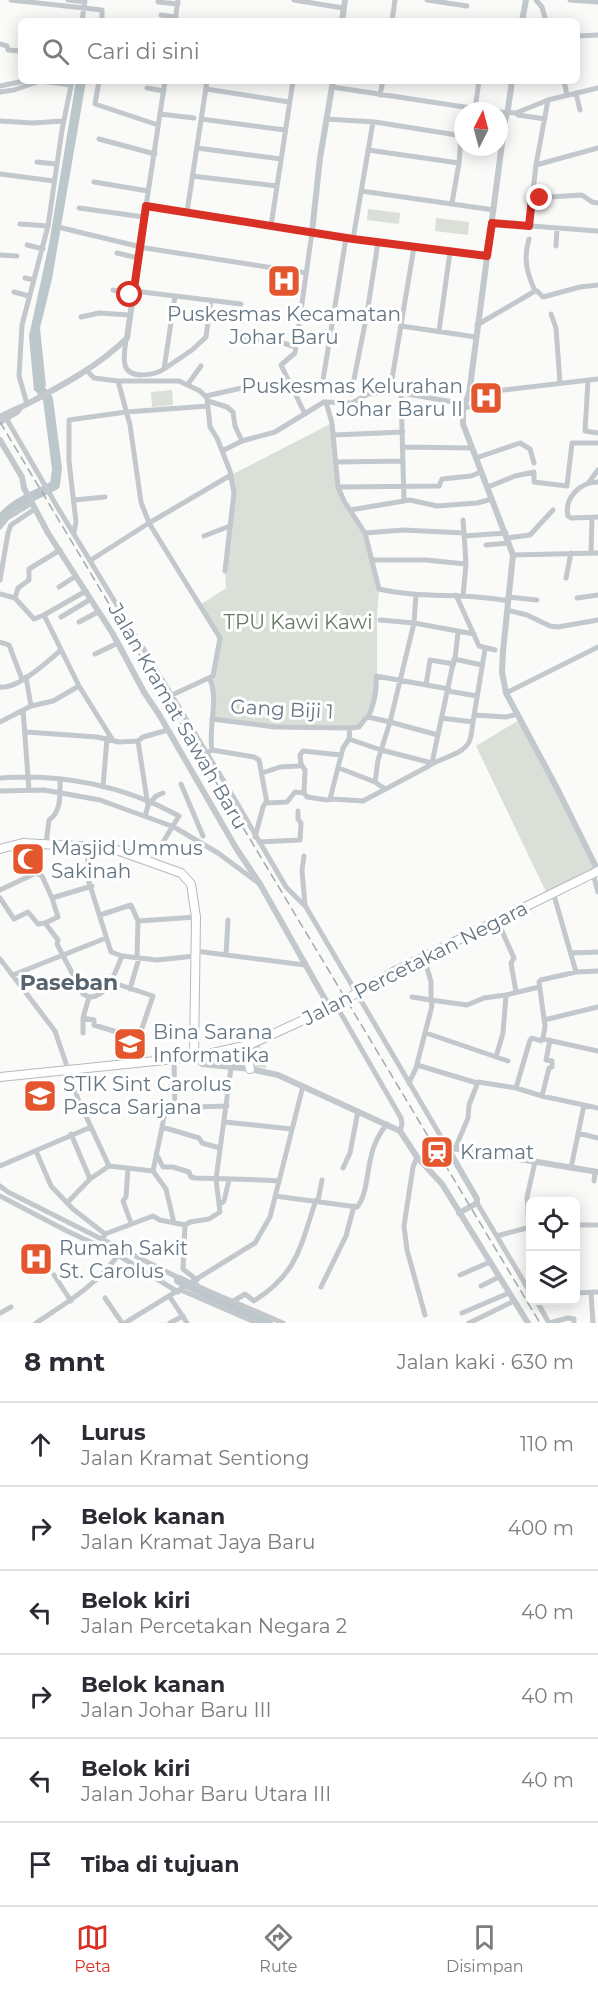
<!DOCTYPE html>
<html lang="id">
<meta charset="utf-8">
<style>
:root{--surface:#fff;--page:#f2f2f3;--text:#2b2b33;--muted:#7c7c81;--line:#e1e1e2;--accent:#d93025}
body{margin:0;font-family:Montserrat,sans-serif;background:var(--page);color:var(--text)}
.controls{position:absolute;right:18px;bottom:18px;display:grid;overflow:hidden;border-radius:9px;box-shadow:0 3px 15px #0003}
.controls button{width:54px;height:54px;display:grid;place-items:center;padding:0;border:0;border-bottom:2px solid var(--line);background:var(--surface);color:var(--text);font:30px sans-serif}
.compass{position:absolute;left:454px;top:102px;width:54px;height:54px;border-radius:50%;background:var(--surface);box-shadow:0 3px 15px #0003;rotate:6deg}
.stop{position:absolute;width:18px;height:18px;margin:-14px;border:4px solid #d93025;border-radius:50%;background:#fff}
.stop.end{background:#d93025;border-color:#fff;box-shadow:0 2px 6px #0008}
.list{margin:0;padding:0;list-style:none}
h2{display:flex;justify-content:space-between;align-items:center;height:78px;margin:0;padding:0 24px;font-size:26px}
h2 small{font-size:20px;font-weight:400;color:var(--muted)}
.list li{display:grid;grid-template-columns:39px 1fr auto;gap:18px;align-items:center;box-sizing:border-box;height:84px;padding:0 24px;border-top:2px solid var(--line)}
.list b{display:block;font-size:22px;white-space:nowrap}
.list p{margin:0;font-size:20px;white-space:nowrap;color:var(--muted)}
.list em{font-size:20px;font-style:normal;color:var(--muted)}
.icon{flex:none;width:33px;height:33px;fill:none;stroke:currentColor;stroke-width:2;stroke-linecap:round;stroke-linejoin:round}
.map{position:relative;flex:none;width:598px;height:1323px;overflow:hidden}
.search{position:absolute;background:var(--surface);box-shadow:0 3px 15px #0003;left:18px;right:18px;top:18px;height:66px;display:flex;align-items:center;gap:15px;box-sizing:border-box;padding:0 21px;border-radius:9px;color:var(--muted);font-size:22px}
.sheet{height:582px;background:var(--surface)}
nav{display:flex;justify-content:space-around;align-items:center;box-sizing:border-box;height:84px;border-top:2px solid var(--line);background:var(--surface);font-size:16px;color:var(--muted)}
nav a{display:grid;justify-items:center;gap:3px}
nav .on{color:var(--accent)}
.map>svg:first-child{display:block}
.green{fill:#dadfd7}
.water{fill:#bbc7cb}
.lines{fill:none;stroke-linecap:round;stroke-linejoin:round}
.river{stroke:#bbc7cb;stroke-width:10}
.secondary-casing{stroke:#b3babf;stroke-width:10}
.minor{stroke:#c3c8cc;stroke-width:5}
.tertiary{stroke:#c3c8cc;stroke-width:6}
.secondary{stroke:#fff;stroke-width:8}
.rail{stroke:#a2aab0;stroke-width:1.5;stroke-dasharray:9 4.5;stroke-linecap:butt}
.route{stroke:#d93025;stroke-width:8}
.labels{text-anchor:middle;dominant-baseline:central;stroke-width:6;stroke-linejoin:round;paint-order:stroke}
.poi-label{font-size:20px;fill:#657683;stroke:#fff;text-anchor:start}
.park-label{font-size:20px;fill:#687a64;stroke:#fff}
.street-label{font-size:20px;fill:#657683;stroke:#fff}
.quarter-label{font-size:22px;font-weight:bold;fill:#57646e;stroke:#fff}
</style>
<div class="map">
<svg width="598" height="1323" viewBox="0 0 598 1323">
<rect width="100%" height="100%" fill="#fafaf8"/>
<path class="green" d="M368 209 400 213 399 224 367 220Z
M436 218 469 222 468 235 435 231Z
M172 390 173 405 152 407 151 392Z
M332 423 338 487 364 530 379 589 377 616V692L374 706 359 727H275L212 719 210 679 221 641 200 605 226 588 225 568 234 505 231 475Z
M521 719 598 871 548 896 476 746Z
M259 1044 265 1058 266 1068 215 1064 213 1055Z"/>
<path class="water" d="M76 81H86L52 279 40 328 46 386 34 391 29 336 49 244Z"/>
<g class="lines">
<path class="river" d="M0 521C11 503 37 495 55 485L57 469 48 399 40 389 39 376
M179 1280 268 1323"/>
<defs>
<path id="secondary" d="M0 849 23 843 111 848 181 873 191 884 196 917 194 1057
M249 1045 247 1055 250 1069
M0 1077 194 1057 249 1045 336 1005 393 972 598 871"/>
</defs>
<use href="#secondary" class="secondary-casing"/>
<path class="minor" d="M11 0 102 10V21
M68 0 85 2
M294 0 343 8
M427 0 467 6
M536 0 542 7 546 21
M570 0 598 2
M158 2 178 4
M161 15 176 17
M82 21 85 0
M175 21 178 0
M392 21 395 0
M577 36 598 35
M0 44 7 46 8 50 21 51
M40 81 71 85
M99 81 95 104 158 125
M564 81 567 95
M0 86 24 81
M332 87 491 111
M147 88 164 91
M206 89 289 102
M0 92 14 90 40 81
M576 93 580 110
M380 95 383 81
M475 109 479 81
M499 112 516 113 548 100 598 88
M516 113 518 115 545 119
M160 114 194 118
M201 119 285 130
M326 119 375 122 463 136
M0 121 33 123 63 121
M99 139 155 154
M197 148 281 159
M368 150 459 163
M37 162 56 164
M536 165 598 148
M0 174 54 181
M192 176 277 186
M94 182 148 191
M361 191 494 210
M532 198 582 195 592 202 598 203
M452 203 459 163 461 136
M146 206 165 81
M79 208 144 217
M187 212 207 81
M492 223 598 231
M20 224 48 226
M271 226 293 81
M529 226 536 165 548 100
M62 228 145 248 306 273
M353 239 373 122
M529 239C523 259 527 273 535 291
M27 245 43 249
M556 246 557 228
M117 253 138 258
M0 255 17 256
M25 278 34 280
M113 290 133 296
M134 291 241 304
M14 292 29 296
M551 314 556 328 560 383
M81 317 99 313 130 315
M477 325 535 291H537L543 297 580 287 598 285
M401 326 476 337
M439 331 450 252
M241 334 249 342 266 338 296 347
M126 340C125 348 123 358 125 365 129 380 155 375 164 369L175 296
M164 369 192 350 206 337 211 300
M86 370 94 378 118 381 130 425 141 502 149 523 220 638 213 676 172 695
M323 380 346 238
M118 381H179L200 391 207 398 210 427 217 438 230 471 234 493 225 571
M588 381 585 431 598 433
M188 384 201 366
M390 391 414 247
M390 391 465 404
M351 394 367 314 378 242
M401 394 404 501
M469 394 598 379
M206 396 255 385
M208 401 227 407 233 412 235 426 242 441
M326 402 332 423 338 487 344 501 365 533 379 589C421 599 465 592 508 601
M27 404 19 376 22 325 48 226 62 130 72 81
M463 408 498 402
M305 414 281 365 295 353 312 232
M6 418 58 508 231 793 286 887 306 907 447 1147
M334 435 403 432
M403 447 472 448
M222 451 242 441 275 432 324 402 352 403 368 394 383 393 390 391
M476 458 520 443 530 449 534 463
M336 462 403 461
M589 482 598 470
M598 482C580 482 564 498 568 516L571 518 598 517
M338 487 439 486 442 479 471 476 481 472
M488 487 515 476 534 472V482L567 486 572 443H598
M74 500 105 497
M350 510 410 500 437 506 477 503 492 499
M463 520 464 533
M0 527 7 518 32 503
M74 532 76 522 69 461V420L126 412 208 406
M365 533 403 530 464 533 466 564 463 596
M204 536 230 526
M464 536 506 533
M507 538 530 535 553 510
M486 545 509 543
M591 553 592 518
M513 555 598 553
M91 560 149 523 231 475
M372 560H426L466 564
M566 578 571 553
M0 580 8 533 11 525 35 509
M59 587 76 576
M0 594 15 598 34 619 44 615 79 686 112 739
M456 595 479 646 495 650
M508 597 537 600
M15 598 18 588 29 580V569L60 550
M577 598 598 595
M507 610 527 615 550 626 558 627 598 620
M44 615 86 591
M61 617 91 599
M380 620 414 623 474 634
M79 622 98 612
M0 642 9 645 22 679
M95 654 118 643
M455 659 458 632
M26 677 31 706
M210 679C219 701 208 726 212 750
M426 685 430 660 454 664
M0 687C17 690 47 662 60 651
M448 691 477 696
M506 693 598 647
M23 710 29 790
M474 715 506 717 518 714
M368 717 390 722 414 623 416 594
M441 718 473 722 485 649
M212 719 275 727 350 728
M0 722 31 706 53 701 79 686
M26 732 97 737 119 742 138 741 143 737 168 730
M349 739 381 750 432 763 454 659 482 665
M138 741 148 806 145 816
M206 753 212 750 254 757 259 760 267 803 287 802 295 792 304 793
M301 764 305 770 304 793
M339 768 375 782 385 789
M262 773 280 767 299 766 301 764 300 755 303 751 341 755
M0 778C61 773 125 786 179 816L150 863
M375 782 378 760 390 722 438 735
M181 784 203 836
M103 787 107 738
M0 791 44 790 100 800 174 827 218 853 260 884
M304 793 307 797 327 800 333 799 363 801 427 767C438 758 462 756 469 742 472 736 472 728 473 722
M330 799 343 748 349 739 350 728 359 727 365 719 368 717C375 703 377 691 376 676L449 689
M150 803 156 796 163 793
M255 837 263 807 266 802
M259 842 300 840 301 823 298 819V811
M46 844 49 820C62 812 60 792 60 779
M88 847V879L111 952 122 956 157 960 195 956
M304 856 302 870 305 906
M593 873 598 892
M0 890 36 873 42 876 52 898 92 886
M553 892 576 972
M0 898 14 919 28 912 38 924 45 923 58 940 57 944 83 994 89 997
M100 915 131 905 138 921 137 957
M497 920 514 958 511 963 516 992
M138 921 196 917
M45 923 58 917 52 898
M195 951 305 965
M571 953 598 952
M226 955 228 920
M424 957 431 982V1000L467 1005 484 998 506 995
M0 959 55 1031 78 1099 109 1166 153 1171 166 1108 227 1106
M598 971 576 972 541 980 539 982 545 1026 543 1039 598 1051
M13 975 106 938
M111 982 153 996 141 1031V1062
M130 989 139 958
M89 997C108 998 116 970 122 956
M336 1005 401 1118 402 1124 400 1131
M83 1018 94 1020V1025L140 1039
M544 1020 598 1007
M83 1033V1018L89 997
M426 1033 508 1061
M496 1057 503 1033 506 995 539 987
M174 1059 175 1109
M417 1065 477 1083
M409 1083 416 1068 432 1006 431 1000 412 997
M516 1088 530 1040 532 1038 541 1041 543 1037
M542 1096 549 1068 552 1067V1061L546 1060 550 1040
M225 1122 291 1129
M162 1127 199 1138 202 1143 220 1148
M578 1133 598 1138
M71 1134 90 1179
M455 1149 468 1118 469 1105 478 1082 516 1088 542 1096 598 1108
M36 1151 51 1186 73 1209 105 1234
M158 1157 163 1167H173L189 1172 191 1177 195 1178C224 1179 251 1179 279 1181
M417 1157 413 1167 404 1226 407 1250 425 1315
M0 1166 91 1127
M128 1168 126 1197 123 1201 131 1223
M343 1168 350 1153 358 1111
M571 1168 584 1105
M153 1171 166 1189 174 1223
M594 1181 595 1172
M0 1186 8 1192 191 1284
M0 1196 67 1231 118 1255 178 1292
M275 1196 357 1207C367 1196 367 1171 371 1157 373 1145 380 1132 387 1124
M318 1201 322 1180
M67 1203 90 1179 109 1166
M477 1203 530 1292
M219 1205 224 1201 229 1180
M185 1225 183 1269 197 1280
M576 1225H598
M497 1236 530 1227
M103 1238 105 1234 153 1216 160 1220 185 1225 190 1222 209 1219 220 1212 216 1179 231 1068
M530 1245 527 1197 535 1162
M576 1270 578 1293
M54 1275 71 1301
M460 1275 490 1262
M194 1282 199 1287 283 1323
M481 1286 499 1277
M321 1287 346 1236 354 1206
M181 1290 257 1323
M576 1293 598 1292
M591 1293 593 1323
M170 1297 187 1323
M105 1298 122 1323
M536 1300 549 1323 568 1318 574 1319V1323
M232 1302 245 1294 254 1301C298 1273 300 1247 316 1200
M0 1313 11 1307
M462 1313 509 1293
M36 1323C66 1303 97 1285 118 1255
M125 1323 255 1243 270 1217 303 1086
M170 1323 183 1316
M469 1323 514 1301"/>
<path class="tertiary" d="M342 21 345 0
M522 21 526 0
M512 81 508 109 505 121 469 394 463 408V424L513 555 503 651 502 672 506 693 558 790 598 871
M312 232 320 158 333 81
M0 417C10 411 20 408 29 403 63 385 100 365 127 338L146 206 353 239 487 256
M0 422 17 412 20 408
M0 440 22 477 24 488 48 533 113 634 144 692 160 716 236 848 260 884 330 1008
M194 1057 202 1064 250 1069 278 1075 400 1131 417 1157 442 1184 528 1323
M447 1147 598 1172
M447 1147 477 1199V1203L459 1213"/>
<use href="#secondary" class="secondary"/>
<path class="rail" d="M0 422 540 1323"/>
</g>
<g class="lines">
<path class="route" d="M130 295 133 296 146 206 353 239 487 256 492 223 529 226 532 198H540"/>
</g>
<defs>
<symbol id="hospital-square" viewBox="-11 -11 22 22"><rect x="-9" y="-9" width="18" height="18" rx="4" fill="#e4572e" stroke="#fff"/><path d="M-5-5h3v3.5h4V-5h3V5h-3V1.5h-4V5h-3Z" fill="#fff"/></symbol>
<symbol id="mosque-square" viewBox="-11 -11 22 22"><rect x="-9" y="-9" width="18" height="18" rx="4" fill="#e4572e" stroke="#fff"/><path d="M3.5-4.9A6 6 0 1 0 3.5 4.9A5 5 0 1 1 3.5-4.9Z" fill="#fff"/></symbol>
<symbol id="university-square" viewBox="-11 -11 22 22"><rect x="-9" y="-9" width="18" height="18" rx="4" fill="#e4572e" stroke="#fff"/><path d="M0-5L7-2L0 1L-7-2ZM-4 1L0 2.5L4 1V4Q0 6-4 4Z" fill="#fff"/></symbol>
<symbol id="station-square" viewBox="-11 -11 22 22"><rect x="-9" y="-9" width="18" height="18" rx="4" fill="#e4572e" stroke="#fff"/><path d="M-3-6H3Q5-6 5-4V2Q5 4 3 4L4.5 6H3L1.5 4h-3L-3 6H-4.5L-3 4Q-5 4-5 2V-4Q-5-6-3-6ZM-3.5-4v3h7v-3ZM-3.5 1v1.5H-2V1ZM2 1v1.5H3.5V1Z" fill="#fff"/></symbol>
</defs>
<g fill-rule="evenodd">
<use href="#hospital-square" x="265" y="262" width="38" height="38"/>
<use href="#hospital-square" x="467" y="379" width="38" height="38"/>
<use href="#mosque-square" x="9" y="840" width="38" height="38"/>
<use href="#university-square" x="111" y="1025" width="38" height="38"/>
<use href="#university-square" x="21" y="1077" width="38" height="38"/>
<use href="#station-square" x="418" y="1133" width="38" height="38"/>
<use href="#hospital-square" x="17" y="1240" width="38" height="38"/>
</g>
<g class="labels">
<g class="poi-label">
<text x="284" y="314" text-anchor="middle">Puskesmas Kecamatan<tspan x="284" dy="23">Johar Baru</tspan></text>
<text x="463" y="386" text-anchor="end">Puskesmas Kelurahan<tspan x="463" dy="23">Johar Baru II</tspan></text>
<text x="51" y="848">Masjid Ummus<tspan x="51" dy="23">Sakinah</tspan></text>
<text x="153" y="1032">Bina Sarana<tspan x="153" dy="23">Informatika</tspan></text>
<text x="63" y="1084">STIK Sint Carolus<tspan x="63" dy="23">Pasca Sarjana</tspan></text>
<text x="460" y="1152">Kramat</text>
<text x="59" y="1248">Rumah Sakit<tspan x="59" dy="23">St. Carolus</tspan></text>
</g>
<g class="park-label">
<text x="298" y="622">TPU Kawi Kawi</text>
</g>
<g class="street-label">
<text transform="translate(282 709) rotate(3)">Gang Biji 1</text>
<text transform="translate(178 716) rotate(60)">Jalan Kramat Sawah Baru</text>
<text transform="translate(415 963) rotate(-27)">Jalan Percetakan Negara</text>
</g>
<g class="quarter-label">
<text x="69" y="982">Paseban</text>
</g>
</g>
</svg>
<div class="controls">
<button><svg class="icon" aria-label="locate" viewBox="0 0 24 24"><circle cx="12" cy="12" r="6"/><path d="M12 2v4M12 18v4M2 12h4M18 12h4"/></svg></button>
<button><svg class="icon" aria-label="layers" viewBox="0 0 24 24"><path d="M12 4l9 5-9 5-9-5zM3 14l9 5 9-5"/></svg></button>
</div>
<svg class="compass" viewBox="-18 -18 36 36"><path d="M0-13l5 13h-10z" fill="#e53935"/><path d="M0 13l5-13h-10z" fill="#7c7c81"/></svg>
<div class="stop" style="left:130px;top:295px"></div>
<div class="stop end" style="left:540px;top:198px"></div>
<div class="search"><svg class="icon" aria-label="search" viewBox="0 0 24 24"><circle cx="10" cy="10" r="6"/><path d="M15 15l6 6"/></svg>Cari di sini</div>
</div>
<section class="sheet">
<h2>8 mnt<small>Jalan kaki · 630 m</small></h2>
<ul class="list">
<li><svg class="icon" aria-label="ahead" viewBox="0 0 24 24"><path d="M12 20V5M6 11l6-6 6 6"/></svg><div><b>Lurus</b><p>Jalan Kramat Sentiong</p></div><em>110 m</em></li>
<li><svg class="icon" aria-label="right" viewBox="0 0 24 24"><path d="M7 20v-9h11M14 6l5 5-5 5"/></svg><div><b>Belok kanan</b><p>Jalan Kramat Jaya Baru</p></div><em>400 m</em></li>
<li><svg class="icon" aria-label="left" viewBox="0 0 24 24"><path d="M17 20v-9H6M10 6l-5 5 5 5"/></svg><div><b>Belok kiri</b><p>Jalan Percetakan Negara 2</p></div><em>40 m</em></li>
<li><svg class="icon" aria-label="right" viewBox="0 0 24 24"><path d="M7 20v-9h11M14 6l5 5-5 5"/></svg><div><b>Belok kanan</b><p>Jalan Johar Baru III</p></div><em>40 m</em></li>
<li><svg class="icon" aria-label="left" viewBox="0 0 24 24"><path d="M17 20v-9H6M10 6l-5 5 5 5"/></svg><div><b>Belok kiri</b><p>Jalan Johar Baru Utara III</p></div><em>40 m</em></li>
<li><svg class="icon" aria-label="arrive" viewBox="0 0 24 24"><path d="M6 21V4h12l-3 4 3 4H6"/></svg><div><b>Tiba di tujuan</b></div></li>
</ul>
</section>
<nav>
<a class="on"><svg class="icon" aria-label="map" viewBox="0 0 24 24"><path d="M3 6l6-2 6 2 6-2v14l-6 2-6-2-6 2zM9 4v14M15 6v14"/></svg>Peta</a>
<a><svg class="icon" aria-label="directions" viewBox="0 0 24 24"><path d="M12 3l9 9-9 9-9-9zM9 14v-3h6M13 9l2 2-2 2"/></svg>Rute</a>
<a><svg class="icon" aria-label="saved" viewBox="0 0 24 24"><path d="M7 4h10v16l-5-4-5 4z"/></svg>Disimpan</a>
</nav>
